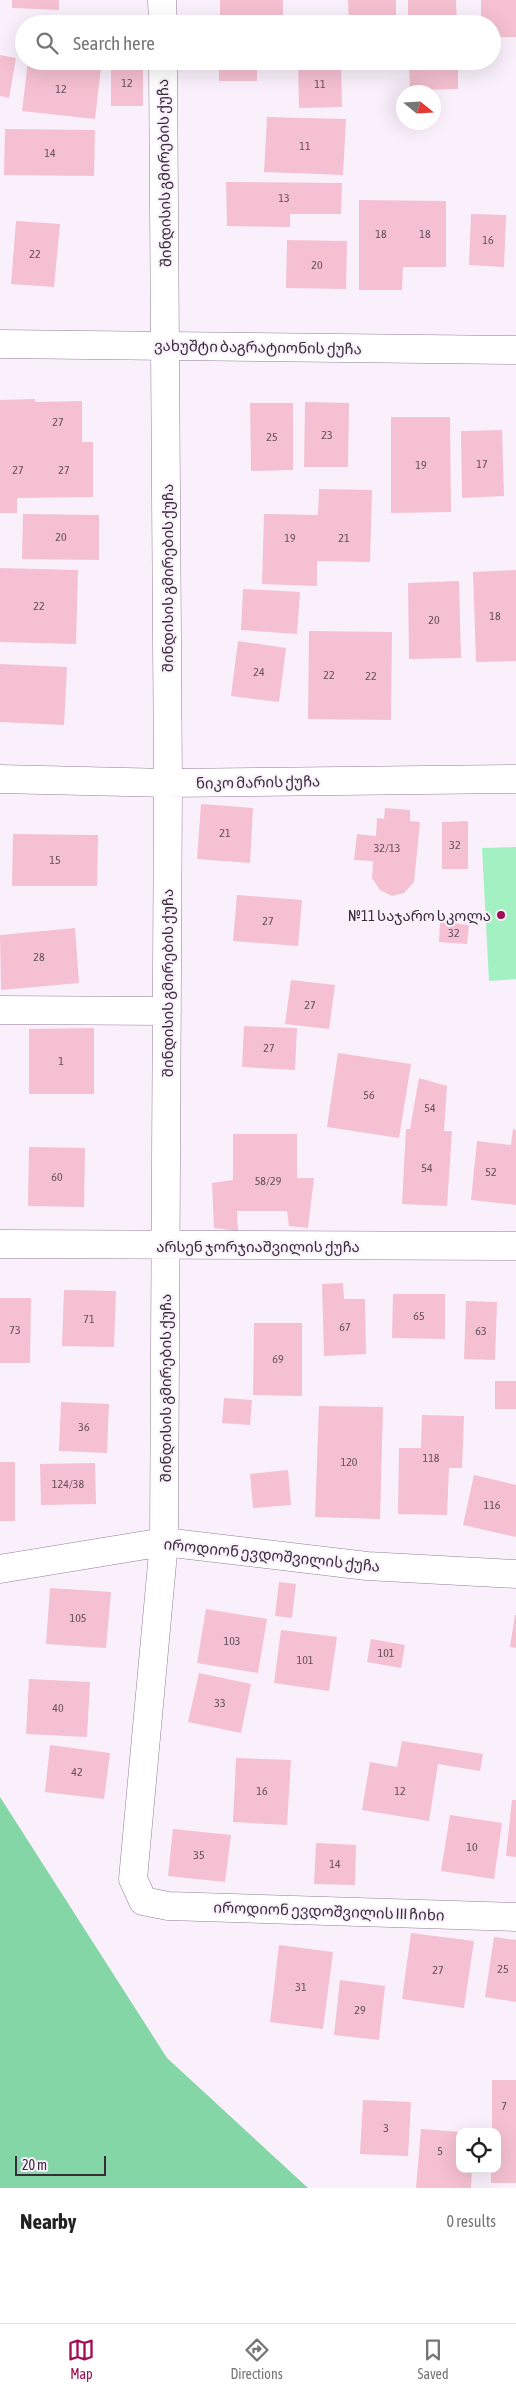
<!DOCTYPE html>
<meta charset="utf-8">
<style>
:root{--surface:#fff;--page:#f6f6f6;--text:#222;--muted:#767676;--line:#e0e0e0;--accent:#a00d53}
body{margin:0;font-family:"Asap Condensed","Noto Sans Georgian",sans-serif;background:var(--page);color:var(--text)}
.controls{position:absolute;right:15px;bottom:15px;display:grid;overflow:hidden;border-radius:10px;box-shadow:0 5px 20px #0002}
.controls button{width:45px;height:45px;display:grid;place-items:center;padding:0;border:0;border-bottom:1px solid var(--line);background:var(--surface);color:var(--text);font:25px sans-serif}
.compass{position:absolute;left:396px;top:85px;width:45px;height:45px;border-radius:50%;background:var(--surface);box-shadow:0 5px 20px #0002;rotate:108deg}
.scale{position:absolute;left:15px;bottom:12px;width:91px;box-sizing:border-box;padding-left:5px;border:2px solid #372e39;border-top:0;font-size:14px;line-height:18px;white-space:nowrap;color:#372e39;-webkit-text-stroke:4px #faf0fc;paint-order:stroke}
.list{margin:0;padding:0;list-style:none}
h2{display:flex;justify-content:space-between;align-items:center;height:65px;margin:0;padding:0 20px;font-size:21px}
h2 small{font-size:16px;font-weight:400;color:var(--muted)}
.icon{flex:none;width:28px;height:28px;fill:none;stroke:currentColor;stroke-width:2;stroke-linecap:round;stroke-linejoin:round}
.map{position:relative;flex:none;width:516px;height:2188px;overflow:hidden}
.search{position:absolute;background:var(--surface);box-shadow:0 5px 20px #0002;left:15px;right:15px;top:15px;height:55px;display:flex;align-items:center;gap:12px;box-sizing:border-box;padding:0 18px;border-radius:28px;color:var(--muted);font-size:19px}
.sheet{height:135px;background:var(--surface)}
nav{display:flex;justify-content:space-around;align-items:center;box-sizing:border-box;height:70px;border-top:1px solid var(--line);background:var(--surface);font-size:14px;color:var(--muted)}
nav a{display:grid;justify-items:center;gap:2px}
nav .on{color:var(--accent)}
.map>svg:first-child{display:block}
.green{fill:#a3f1c2}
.forest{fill:#84d6a6}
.building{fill:#f5c0d1}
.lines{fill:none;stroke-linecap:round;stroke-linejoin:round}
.minor-casing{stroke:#947e99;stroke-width:29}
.tertiary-casing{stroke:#947e99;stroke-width:29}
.minor{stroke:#fff;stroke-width:28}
.tertiary{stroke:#fff;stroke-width:28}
.poi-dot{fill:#a00d53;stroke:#faf0fc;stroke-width:2}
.labels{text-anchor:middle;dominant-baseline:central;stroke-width:4;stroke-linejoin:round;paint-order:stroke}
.number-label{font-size:12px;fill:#66525f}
.street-label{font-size:15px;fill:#372e39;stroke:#faf0fc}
.poi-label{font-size:15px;fill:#372e39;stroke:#faf0fc;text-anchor:end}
</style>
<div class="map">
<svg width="516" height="2188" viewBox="0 0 516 2188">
<rect width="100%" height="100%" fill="#faf0fc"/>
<path class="green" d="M516 847V979L489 981 482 848Z"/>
<path class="forest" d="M0 1797 167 2058 308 2188H0Z"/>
<path class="building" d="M12 0H59V10L12 8Z
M220 0H283V22L220 24Z
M348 0H396V24H349Z
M408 0H456L457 24H408Z
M481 0H516V37H492V24H481Z
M0 55 16 58 9 98 0 96Z
M28 61 101 68 95 119 22 111Z
M111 61H143V106H111Z
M219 61H257V81H219Z
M298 61H341L342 107 299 108Z
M409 61H458V89L410 90Z
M267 117 346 119 343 175 264 172Z
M5 129 95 130 94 176 4 175Z
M226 182 342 183 341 214H290V227L227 226Z
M359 200 446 201V267H403L402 290H359Z
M471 214 506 215 504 267 469 265Z
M16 221 60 224 54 287 11 284Z
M287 240 347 241 346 289 286 288Z
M35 399V402L82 401V442H93V497L17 498V513H0V400Z
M305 402 349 403 348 467H304Z
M250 403H293V470L251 471Z
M391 417H450L451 512 391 513Z
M502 430 504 496 462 498 461 431Z
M319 489 372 490 370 562 317 561V586L262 584 264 514 318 515Z
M23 514 99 515V560L22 559Z
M0 568 78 570 76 644 0 642Z
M516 570V661L476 662 473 572Z
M459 581 461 658 409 659 408 583Z
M243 589 300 592 297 634 241 630Z
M309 631 392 632 391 720 308 719Z
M238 641 286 648 279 702 231 696Z
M0 664 67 667 64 725 0 722Z
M201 804 253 808 250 863 197 859Z
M385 808 410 810V821L420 822 414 882 404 893 392 896 380 890 372 878 373 861 354 860 357 834 376 836 377 818 384 819Z
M468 821V869H442V822Z
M13 834 98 835 97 886H12Z
M237 895 302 900 298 946 233 941Z
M440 922 469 925 467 944 439 942Z
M75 928 79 983 1 990 0 935Z
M291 980 335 985 329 1029 285 1024Z
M244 1026 297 1028 295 1070 242 1067Z
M94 1028V1094H29V1029Z
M338 1053 411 1064 399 1138 327 1127Z
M419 1078 447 1086 444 1131H452L447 1206 402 1204 406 1129H410Z
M513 1129 516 1130V1205L471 1200 477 1141 511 1145Z
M233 1134H297V1178H314L308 1228 289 1226 287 1211H237L238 1231 214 1228 212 1183 233 1180Z
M29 1147 85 1148 84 1207 28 1206Z
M343 1283 344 1299H365L366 1354 324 1356 322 1284Z
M64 1290 116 1291 114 1347 62 1346Z
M393 1294H445V1339L392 1338Z
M0 1298H31L30 1363H0Z
M466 1301 497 1302 495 1360 464 1359Z
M254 1323H302V1396L253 1395Z
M495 1381H516V1409H495Z
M224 1398 252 1400 250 1425 222 1423Z
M61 1402 109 1404 107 1453 59 1451Z
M319 1406 383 1407 380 1519 315 1517Z
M422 1415 464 1416 462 1468H449L447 1515 398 1514 399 1448H421Z
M0 1462H15V1521H0Z
M95 1463 96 1504 41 1505 40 1464Z
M288 1470 291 1505 253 1508 250 1474Z
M474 1475 516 1485V1537L463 1525Z
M279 1582 296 1584 292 1618 275 1616Z
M50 1588 111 1592 106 1648 46 1644Z
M206 1609 267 1619 258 1673 197 1663Z
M515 1615H516V1648L510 1647Z
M281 1630 337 1637 329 1691 274 1683Z
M371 1639 405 1645 401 1668 367 1662Z
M199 1673 251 1684 241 1733 188 1722Z
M29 1679 90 1682 87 1737 26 1734Z
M402 1741 483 1754 480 1771 438 1764 429 1821 362 1810 370 1762 397 1767Z
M50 1745 110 1753 104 1799 45 1792Z
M236 1758 291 1760 287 1825 233 1822Z
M512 1800H516V1857L506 1856Z
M450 1815 502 1823 494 1879 441 1871Z
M173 1829 231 1835 225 1882 168 1876Z
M316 1843 356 1845 355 1885 314 1884Z
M411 1933 474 1941 464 2008 402 1999Z
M494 1937 516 1940V2002L485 1997Z
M279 1945 333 1952 323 2029 270 2022Z
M340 1980 385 1986 379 2040 334 2035Z
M492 2080H516V2183H491V2169H497V2132H492Z
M363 2100 411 2102 408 2156 360 2154Z
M421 2129 460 2132V2169H472L471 2188H416Z"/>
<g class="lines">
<defs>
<path id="minor" d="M162 0 163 24
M163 61 168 783 164 1542 133 1879 143 1901 168 1906 516 1917
M0 779 168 783 516 779
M0 1010 167 1011
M0 1244 516 1246
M0 1569 164 1542 367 1566 516 1574"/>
<path id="tertiary" d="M0 344 516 350"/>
</defs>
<use href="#minor" class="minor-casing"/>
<use href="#tertiary" class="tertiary-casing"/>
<use href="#minor" class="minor"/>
<use href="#tertiary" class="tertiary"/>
</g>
<circle class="poi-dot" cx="501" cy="915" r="5"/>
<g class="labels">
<g class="number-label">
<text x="127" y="83">12</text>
<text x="320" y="84">11</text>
<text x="61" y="89">12</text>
<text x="305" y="146">11</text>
<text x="50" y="153">14</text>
<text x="284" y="198">13</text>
<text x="381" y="234">18</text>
<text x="425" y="234">18</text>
<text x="488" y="240">16</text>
<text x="35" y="254">22</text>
<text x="317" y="265">20</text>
<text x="58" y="422">27</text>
<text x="327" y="435">23</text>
<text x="272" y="437">25</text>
<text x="482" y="464">17</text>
<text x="421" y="465">19</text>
<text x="18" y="470">27</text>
<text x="64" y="470">27</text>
<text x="61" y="537">20</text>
<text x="290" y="538">19</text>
<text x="344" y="538">21</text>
<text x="39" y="606">22</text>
<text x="495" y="616">18</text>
<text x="434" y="620">20</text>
<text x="259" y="672">24</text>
<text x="329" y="675">22</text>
<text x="371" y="676">22</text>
<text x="225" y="833">21</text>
<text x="455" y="845">32</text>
<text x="387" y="848">32/13</text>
<text x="55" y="860">15</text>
<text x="268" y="921">27</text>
<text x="454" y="933">32</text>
<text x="39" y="957">28</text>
<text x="310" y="1005">27</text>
<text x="269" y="1048">27</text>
<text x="61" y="1061">1</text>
<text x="369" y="1095">56</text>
<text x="430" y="1108">54</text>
<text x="427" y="1168">54</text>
<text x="491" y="1172">52</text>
<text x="57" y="1177">60</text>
<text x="268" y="1181">58/29</text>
<text x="419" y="1316">65</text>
<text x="89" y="1319">71</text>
<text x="345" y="1327">67</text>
<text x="15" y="1330">73</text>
<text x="481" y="1331">63</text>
<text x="278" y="1359">69</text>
<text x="84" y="1427">36</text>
<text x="431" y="1458">118</text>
<text x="349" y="1462">120</text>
<text x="68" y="1484">124/38</text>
<text x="492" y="1505">116</text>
<text x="78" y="1618">105</text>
<text x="232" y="1641">103</text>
<text x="386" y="1653">101</text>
<text x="305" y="1660">101</text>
<text x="220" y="1703">33</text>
<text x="58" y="1708">40</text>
<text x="77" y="1772">42</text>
<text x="262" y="1791">16</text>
<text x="400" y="1791">12</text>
<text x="472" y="1847">10</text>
<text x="199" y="1855">35</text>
<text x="335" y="1864">14</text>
<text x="503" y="1969">25</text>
<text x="438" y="1970">27</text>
<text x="301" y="1987">31</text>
<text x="360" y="2010">29</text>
<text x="504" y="2106">7</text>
<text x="386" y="2128">3</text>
<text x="440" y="2151">5</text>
</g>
<g class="street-label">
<text transform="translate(164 173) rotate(-91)">შინდისის გმირების ქუჩა</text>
<text transform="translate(258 347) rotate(1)">ვახუშტი ბაგრატიონის ქუჩა</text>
<text transform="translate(167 578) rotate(-90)">შინდისის გმირების ქუჩა</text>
<text transform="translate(258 782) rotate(-1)">ნიკო მარის ქუჩა</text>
<text transform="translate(167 983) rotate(-90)">შინდისის გმირების ქუჩა</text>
<text x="258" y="1246">არსენ ჯორჯიაშვილის ქუჩა</text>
<text transform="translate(165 1388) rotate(-90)">შინდისის გმირების ქუჩა</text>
<text transform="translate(272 1555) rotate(6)">იროდიონ ევდოშვილის ქუჩა</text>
<text transform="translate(329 1911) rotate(2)">იროდიონ ევდოშვილის III ჩიხი</text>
</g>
<g class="poi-label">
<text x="491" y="915">№11 საჯარო სკოლა</text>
</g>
</g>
</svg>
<div class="controls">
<button><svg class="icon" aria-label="locate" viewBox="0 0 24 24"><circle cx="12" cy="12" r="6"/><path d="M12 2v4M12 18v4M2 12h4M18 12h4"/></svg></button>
</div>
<svg class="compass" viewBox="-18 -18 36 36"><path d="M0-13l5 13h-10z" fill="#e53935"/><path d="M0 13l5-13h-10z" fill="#767676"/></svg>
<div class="scale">20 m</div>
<div class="search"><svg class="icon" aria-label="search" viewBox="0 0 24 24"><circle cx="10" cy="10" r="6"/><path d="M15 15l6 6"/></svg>Search here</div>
</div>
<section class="sheet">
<h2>Nearby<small>0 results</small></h2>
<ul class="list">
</ul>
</section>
<nav>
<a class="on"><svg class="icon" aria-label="map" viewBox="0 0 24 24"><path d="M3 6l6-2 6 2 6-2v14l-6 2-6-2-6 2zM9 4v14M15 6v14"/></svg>Map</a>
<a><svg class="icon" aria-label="directions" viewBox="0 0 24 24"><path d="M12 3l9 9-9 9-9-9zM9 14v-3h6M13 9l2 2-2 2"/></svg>Directions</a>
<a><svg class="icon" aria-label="saved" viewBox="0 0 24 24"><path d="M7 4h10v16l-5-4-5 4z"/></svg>Saved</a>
</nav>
